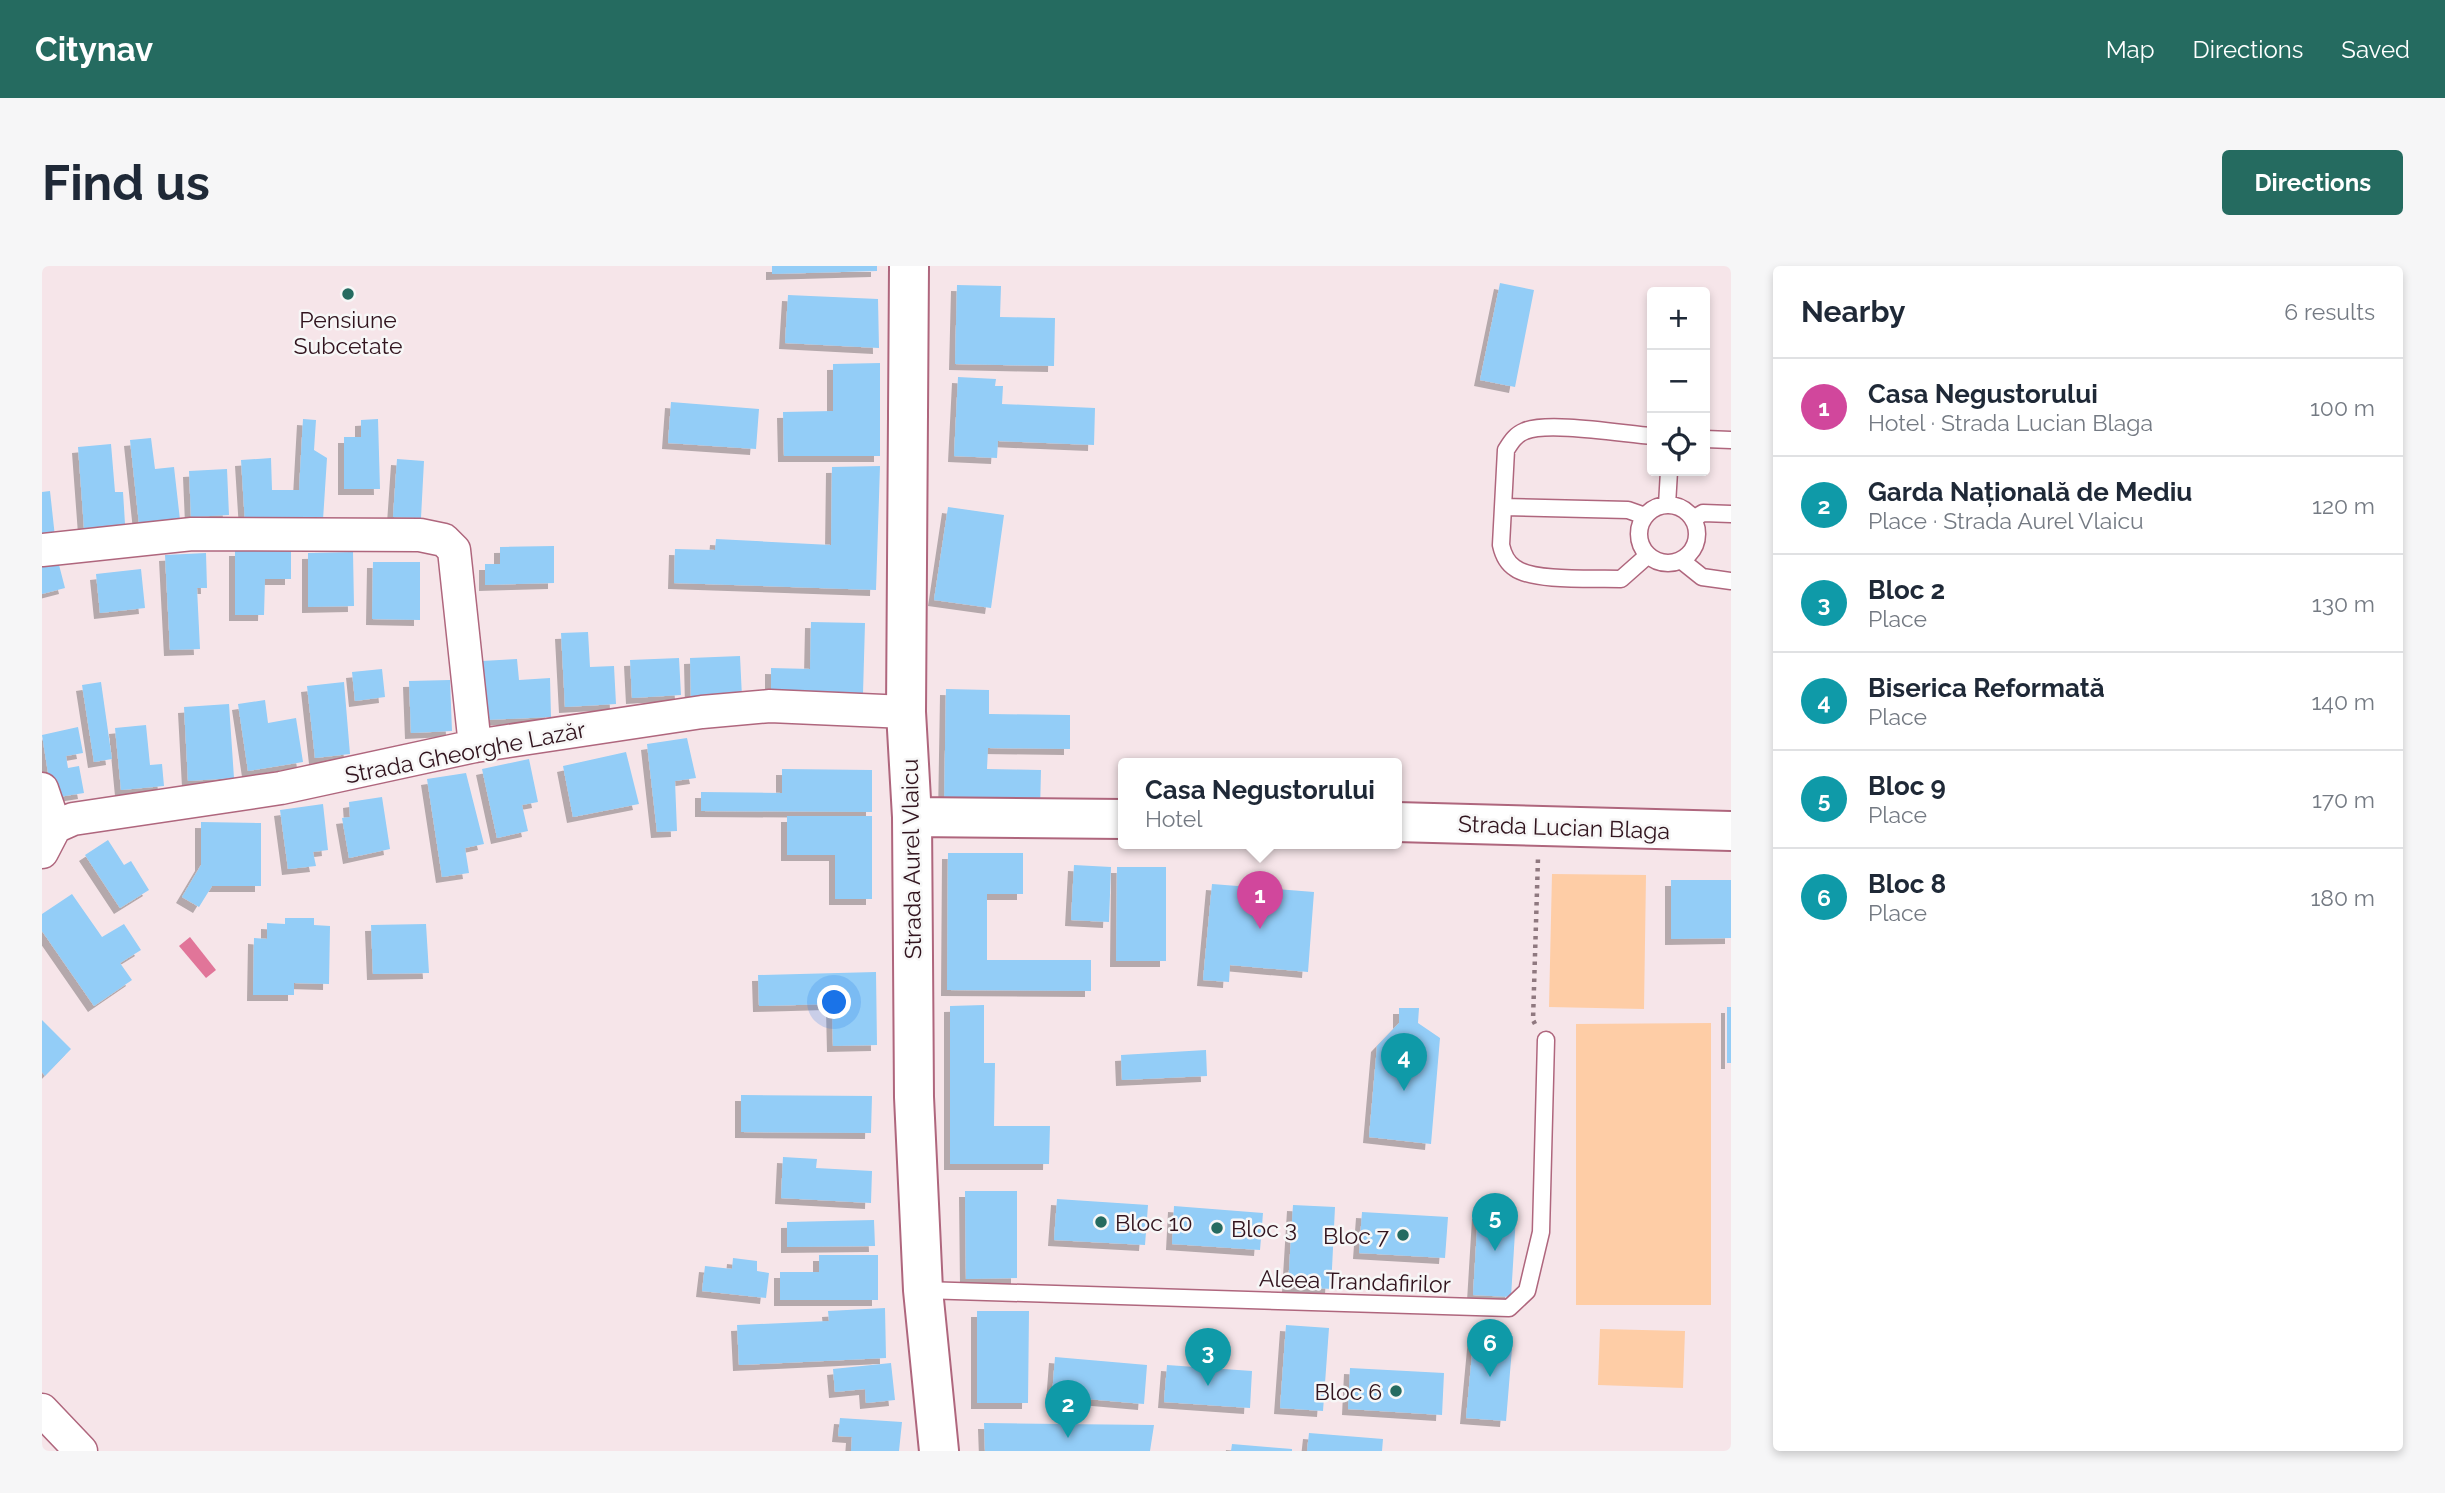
<!DOCTYPE html>
<meta charset="utf-8">
<style>
:root{--surface:#fff;--page:#f6f6f7;--text:#1f2937;--muted:#747a83;--line:#e0e1e3;--accent:#256b60}
body{margin:0;font-family:Raleway,sans-serif;background:var(--page);color:var(--text)}
.controls{position:absolute;right:21px;top:21px;display:grid;overflow:hidden;border-radius:7px;box-shadow:0 4px 10px #0003}
.controls button{width:63px;height:63px;display:grid;place-items:center;padding:0;border:0;border-bottom:2px solid var(--line);background:var(--surface);color:var(--text);font:35px sans-serif}
.you{position:absolute;left:793px;top:737px;width:24px;height:24px;margin:-18px;border:5px solid #fff;border-radius:50%;background:#1a73e8;box-shadow:0 0 0 10px #1a73e833}
.badge{display:grid;place-items:center;width:46px;height:46px;border-radius:50%;background:var(--accent);color:#fff;font-size:23px;font-weight:700}
.pin{position:absolute;translate:-50% -58px;filter:drop-shadow(0 2px 4px #0008)}
.pin::after{content:'';position:absolute;top:37px;width:24px;height:21px;background:inherit;clip-path:polygon(0 0,100% 0,50% 100%)}
.popup{position:absolute;left:1076px;top:492px;width:284px;height:91px;box-sizing:border-box;display:grid;place-content:center;border-radius:7px;background:var(--surface);filter:drop-shadow(0 2px 5px #0005);font-size:23px;white-space:nowrap;color:var(--muted)}
.popup b{font-size:26px;color:var(--text)}
.popup::after{content:'';position:absolute;left:50%;top:100%;margin-left:-14px;border:14px solid transparent;border-top-color:var(--surface)}
.list{margin:0;padding:0;list-style:none}
h2{display:flex;justify-content:space-between;align-items:center;height:91px;margin:0;padding:0 28px;font-size:30px}
h2 small{font-size:23px;font-weight:400;color:var(--muted)}
.list li{display:grid;grid-template-columns:46px 1fr auto;gap:21px;align-items:center;box-sizing:border-box;height:98px;padding:0 28px;border-top:2px solid var(--line)}
.list b{display:block;font-size:26px;white-space:nowrap}
.list p{margin:0;font-size:23px;white-space:nowrap;color:var(--muted)}
.list em{font-size:23px;font-style:normal;color:var(--muted)}
.icon{flex:none;width:38px;height:38px;fill:none;stroke:currentColor;stroke-width:2;stroke-linecap:round;stroke-linejoin:round}
.map{position:relative;flex:none;width:1689px;height:1185px;overflow:hidden;border-radius:7px}
header{display:flex;align-items:center;gap:42px;box-sizing:border-box;height:98px;padding:0 35px;background:var(--accent);color:#fff}
header strong{font-size:33px}
nav{display:flex;gap:38px;margin-inline-start:auto;font-size:24px}
.intro{display:flex;align-items:center;justify-content:space-between;box-sizing:border-box;height:168px;padding:0 42px}
h1{margin:0;font-size:49px}
.button{padding:18px 32px;border-radius:7px;background:var(--accent);color:#fff;font-size:24px;font-weight:700}
main{display:flex;gap:42px;padding:0 42px}
aside{flex:1;background:var(--surface);border-radius:7px;box-shadow:0 4px 10px #0003}
.map>svg:first-child{display:block}
.green{fill:#fecda6}
.water{fill:#e17599}
.building{fill:#93cdf7;filter:url(#shadow)}
.lines{fill:none;stroke-linecap:round;stroke-linejoin:round}
.service-casing{stroke:#af667d;stroke-width:19}
.minor-casing{stroke:#af667d;stroke-width:35}
.tertiary-casing{stroke:#af667d;stroke-width:42}
.path{stroke:#8f787f;stroke-width:4.5;stroke-dasharray:3.5 5;stroke-linecap:butt}
.service{stroke:#fff;stroke-width:16}
.minor{stroke:#fff;stroke-width:32}
.tertiary{stroke:#fff;stroke-width:38}
.poi-dot{fill:#256b60;stroke:#f7f7f7;stroke-width:2.5}
.labels{text-anchor:middle;dominant-baseline:central;stroke-width:5;stroke-linejoin:round;paint-order:stroke}
.poi-label{font-size:23px;fill:#31141e;stroke:#f7f7f7;text-anchor:start}
.street-label{font-size:23px;fill:#31141e;stroke:#f7f7f7}
</style>
<header>
<strong>Citynav</strong>
<nav><a>Map</a><a>Directions</a><a>Saved</a></nav>
</header>
<div class="intro"><h1>Find us</h1><a class="button">Directions</a></div>
<main>
<div class="map">
<svg width="1689" height="1185" viewBox="0 0 1689 1185">
<defs>
<filter id="shadow"><feDropShadow dx="-6" dy="6" stdDeviation="0" flood-color="#0004"/></filter>
</defs>
<rect width="100%" height="100%" fill="#f6e5e9"/>
<path class="green" d="M1510 608 1604 609 1602 743 1507 741Z
M1669 757V1039H1534V758Z
M1558 1063 1643 1065 1641 1122 1556 1119Z"/>
<path class="water" d="M148 671 174 704 164 712 137 680Z"/>
<path class="building" d="M730 0H835V5L730 8Z
M1458 17 1492 24 1473 121 1438 114Z
M915 19 959 20 958 51 1013 52 1012 100 913 98Z
M746 29 836 33 837 82 743 77Z
M838 97V190H742L741 146 791 145V98Z
M916 111 954 113 953 120H961L960 138 1053 142 1052 179 956 175 955 192 912 190Z
M629 136 717 143 714 183 626 177Z
M261 153 274 154 272 184 285 192 281 254 203 257 199 194 229 192 230 224H257Z
M336 153 338 223H302V171H319V154Z
M109 172 113 203 132 201 138 254 97 258 88 174Z
M69 178 73 226H81L83 258 42 262 36 181Z
M355 193 382 195 379 252 351 251Z
M838 200 834 324 632 317 633 283 673 284 674 273 789 279 790 201Z
M185 203 187 249 149 251 147 205Z
M8 225 13 271 0 273V226Z
M906 241 962 249 949 342 892 334Z
M512 280V317L443 319V298H458V281Z
M193 284H249V313H223L222 349H193Z
M311 286 312 340 266 341V287Z
M164 287 165 322H155L158 383 128 384 123 289Z
M16 295 23 322 0 328V299Z
M331 296H378V354L330 353Z
M99 303 103 342 58 347 54 308Z
M769 356 823 357 821 428 729 425V402L768 403Z
M546 366 548 401 572 400 574 438 523 441 519 367Z
M698 390 700 431 649 433 648 392Z
M637 392 639 429 590 432 588 394Z
M475 393 477 414 508 412 509 451 443 454 440 395Z
M340 403 343 431 313 435 310 406Z
M408 414 410 465 369 467 367 415Z
M59 416 70 493 52 496 40 419Z
M302 416 308 488 273 492 265 420Z
M904 423 947 424V448L1028 449V483L946 482 945 503 999 504 998 546 902 545Z
M223 434 226 457 254 452 261 496 206 505 196 438Z
M187 438 192 512 146 515 142 441Z
M104 459 108 499 120 498 122 520 79 524 73 462Z
M36 461 41 487 24 490 26 502 37 500 42 527 10 532 0 469Z
M645 472 654 512 633 515 635 565 615 566 605 478Z
M584 486 597 538 531 551 521 500Z
M487 493 496 536 480 539 486 565 455 572 440 503Z
M740 503 830 504V546L659 545V526L740 527Z
M424 507 442 578 423 582 427 607 400 611 385 513Z
M340 531 348 583 307 592 300 552 308 551 307 536Z
M281 538 286 584 271 586 274 600 246 603 238 544Z
M745 550H830V633H793V589H745Z
M159 556 219 557V620H170L157 641 140 631 159 599Z
M66 574 82 599 89 595 107 624 78 642 43 589Z
M906 587H981V628H945V694H1049V725L905 724Z
M1032 599 1069 601 1067 656 1029 654Z
M1075 601H1124V695H1074Z
M1629 614H1689V672L1629 673Z
M1170 618 1272 626 1266 706 1188 699 1187 716 1161 714Z
M30 628 60 671 82 658 99 684 78 697 90 714 52 740 0 665V648Z
M243 652H272V659L288 660 287 718 252 717V729H211L212 672 225 673V657L243 658Z
M384 658 387 707 331 708 329 659Z
M834 706 835 779 791 780 790 738 717 740 716 709Z
M942 739V797H953L952 860H1008L1007 898H908V740Z
M1685 741H1689V797H1685Z
M1357 742H1377L1376 757 1398 772 1389 878 1327 871 1335 780 1357 757Z
M0 754 29 783 3 810 0 806Z
M1164 784 1165 810 1080 814 1079 789Z
M699 829 830 830 829 867 699 866Z
M741 891 775 893 774 902 830 905 829 937 739 932Z
M923 925H975V1012L924 1013Z
M1015 933 1106 939 1103 979 1012 974Z
M1251 939 1293 941 1289 1023 1246 1020Z
M1132 940 1221 947 1218 984 1130 978Z
M1320 946 1406 951 1403 992 1317 987Z
M1436 947 1474 950 1469 1031 1431 1029Z
M832 954 833 980 745 981V956Z
M777 989H836V1034H738V1006H777Z
M691 992 715 995V1005L727 1007 724 1032 660 1025 663 1000 690 1003Z
M843 1042 844 1092 697 1099 695 1059 787 1055 786 1045Z
M935 1045H987L986 1137H935Z
M1244 1059 1287 1062 1281 1145 1238 1142Z
M1432 1067 1471 1070 1464 1155 1424 1152Z
M1013 1091 1105 1099 1102 1138 1010 1130Z
M849 1097 853 1134 824 1137 823 1123 793 1126 791 1103Z
M1125 1099 1210 1105 1208 1142 1122 1136Z
M1308 1102 1402 1107 1400 1149 1306 1143Z
M798 1152 860 1156 857 1185H809L810 1171 796 1170Z
M942 1157 1112 1159 1108 1185H943Z
M1267 1167 1341 1173 1340 1185H1265Z
M1190 1178 1250 1183V1185H1189Z"/>
<g class="lines">
<defs>
<path id="service" d="M1663 173 1689 174
M1597 268a29 29 0 1 1 58 0a29 29 0 1 1-58 0Z
M1625 239 1627 205
M1461 241 1586 244 1603 250
M1651 253 1661 247 1689 248
M1605 290 1579 313C1554 312 1492 316 1473 302 1465 297 1461 288 1459 279L1464 184C1469 176 1473 169 1483 165 1506 155 1582 168 1610 170
M1640 295 1660 311 1689 315
M881 1024 1467 1042 1485 1025 1499 966 1504 774"/>
<path id="minor" d="M0 284 150 268 378 269 402 274 412 284 433 480
M0 523 13 561
M0 586 13 561 31 553 239 522 433 480 660 446 728 440 864 446
M0 1144 39 1185"/>
<path id="tertiary" d="M867 0 864 446 870 551 872 831 881 1024 897 1185
M870 551 1082 553
M1354 556 1689 565"/>
</defs>
<use href="#service" class="service-casing"/>
<use href="#minor" class="minor-casing"/>
<use href="#tertiary" class="tertiary-casing"/>
<path class="path" d="M1493 758 1491 754 1496 592"/>
<use href="#service" class="service"/>
<use href="#minor" class="minor"/>
<use href="#tertiary" class="tertiary"/>
</g>
<g class="poi-dot">
<circle cx="306" cy="28" r="7"/>
<circle cx="1059" cy="956" r="7"/>
<circle cx="1175" cy="962" r="7"/>
<circle cx="1361" cy="969" r="7"/>
<circle cx="1354" cy="1125" r="7"/>
</g>
<g class="labels">
<g class="poi-label">
<text x="306" y="53" text-anchor="middle">Pensiune<tspan x="306" dy="26">Subcetate</tspan></text>
<text x="1073" y="956">Bloc 10</text>
<text x="1189" y="962">Bloc 3</text>
<text x="1347" y="969" text-anchor="end">Bloc 7</text>
<text x="1340" y="1125" text-anchor="end">Bloc 6</text>
</g>
<g class="street-label">
<text transform="translate(423 486) rotate(-11)">Strada Gheorghe Lazăr</text>
<text transform="translate(1522 561) rotate(2)">Strada Lucian Blaga</text>
<text transform="translate(869 593) rotate(-91)">Strada Aurel Vlaicu</text>
<text transform="translate(1313 1015) rotate(2)">Aleea Trandafirilor</text>
</g>
</g>
</svg>
<div class="controls">
<button>+</button>
<button>−</button>
<button><svg class="icon" aria-label="locate" viewBox="0 0 24 24"><circle cx="12" cy="12" r="6"/><path d="M12 2v4M12 18v4M2 12h4M18 12h4"/></svg></button>
</div>
<div class="you"></div>
<div class="pin badge" style="left:1218px;top:663px;background:#d1479c">1</div>
<div class="popup"><b>Casa Negustorului</b>Hotel</div>
<div class="pin badge" style="left:1026px;top:1172px;background:#0f9aa8">2</div>
<div class="pin badge" style="left:1166px;top:1120px;background:#0f9aa8">3</div>
<div class="pin badge" style="left:1362px;top:825px;background:#0f9aa8">4</div>
<div class="pin badge" style="left:1453px;top:985px;background:#0f9aa8">5</div>
<div class="pin badge" style="left:1448px;top:1111px;background:#0f9aa8">6</div>
</div>
<aside>
<h2>Nearby<small>6 results</small></h2>
<ul class="list">
<li><span class="badge" style="background:#d1479c">1</span><div><b>Casa Negustorului</b><p>Hotel · Strada Lucian Blaga</p></div><em>100 m</em></li>
<li><span class="badge" style="background:#0f9aa8">2</span><div><b>Garda Națională de Mediu</b><p>Place · Strada Aurel Vlaicu</p></div><em>120 m</em></li>
<li><span class="badge" style="background:#0f9aa8">3</span><div><b>Bloc 2</b><p>Place</p></div><em>130 m</em></li>
<li><span class="badge" style="background:#0f9aa8">4</span><div><b>Biserica Reformată</b><p>Place</p></div><em>140 m</em></li>
<li><span class="badge" style="background:#0f9aa8">5</span><div><b>Bloc 9</b><p>Place</p></div><em>170 m</em></li>
<li><span class="badge" style="background:#0f9aa8">6</span><div><b>Bloc 8</b><p>Place</p></div><em>180 m</em></li>
</ul>
</aside>
</main>
